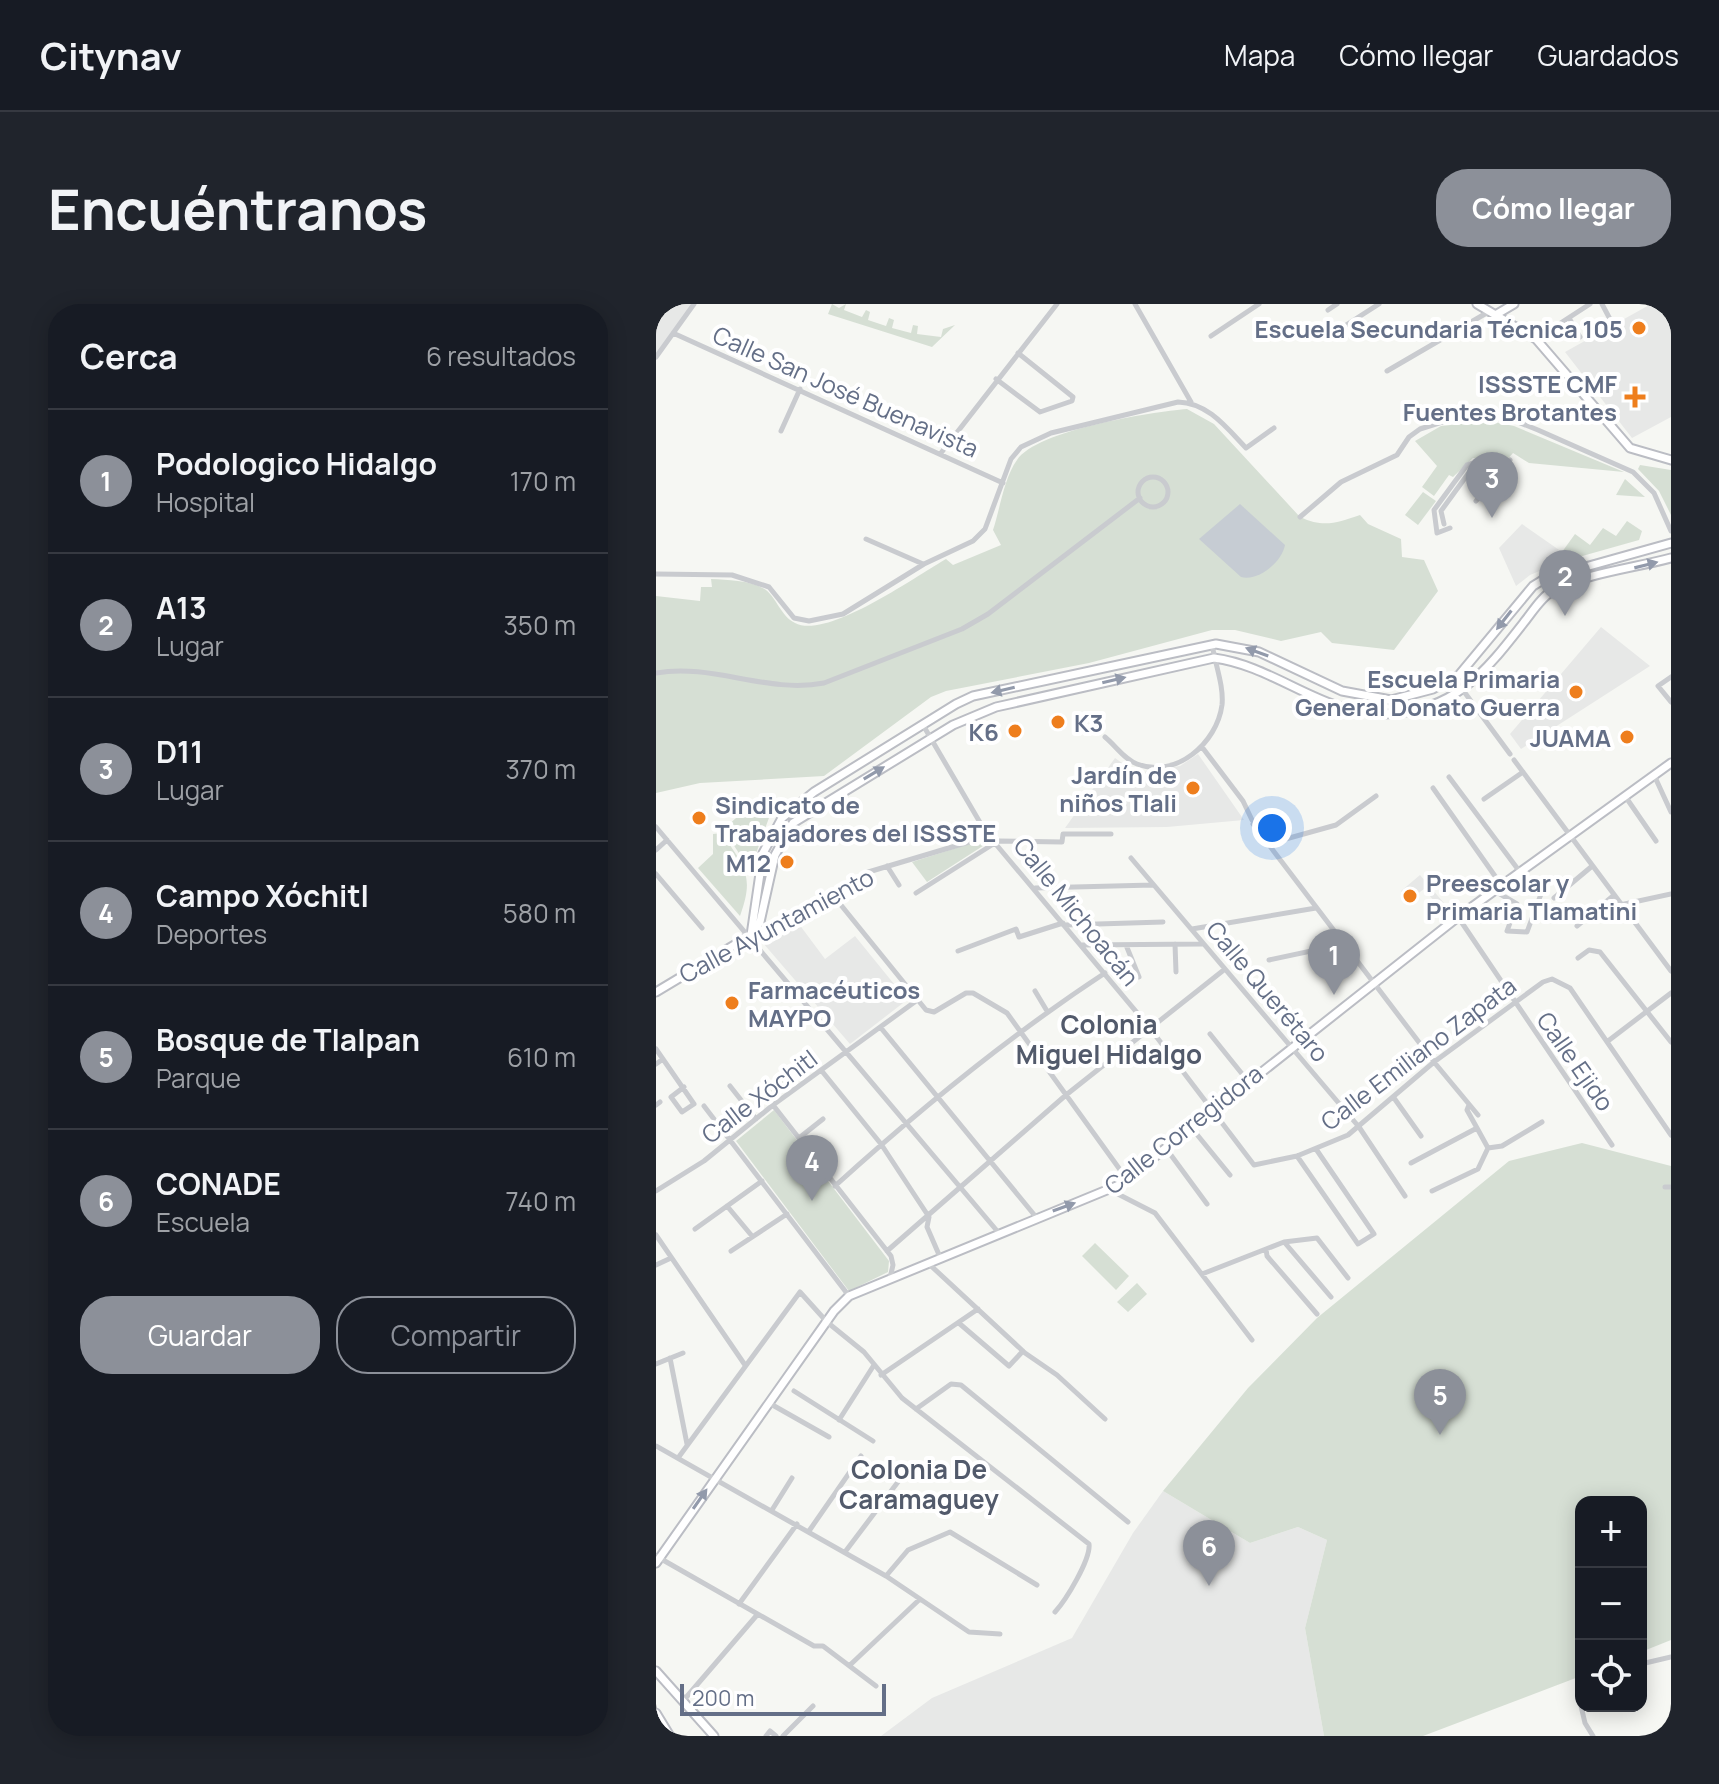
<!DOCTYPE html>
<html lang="es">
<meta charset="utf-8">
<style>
:root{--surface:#171b24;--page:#20242c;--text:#f1f3f6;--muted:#9ea1a6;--line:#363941;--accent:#8c9099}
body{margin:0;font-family:Manrope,sans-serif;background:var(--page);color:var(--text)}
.controls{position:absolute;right:24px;bottom:24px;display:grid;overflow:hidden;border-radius:16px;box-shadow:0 4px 20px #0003}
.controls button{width:72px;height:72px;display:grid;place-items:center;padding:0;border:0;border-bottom:2px solid var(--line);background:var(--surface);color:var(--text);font:40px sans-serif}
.scale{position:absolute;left:24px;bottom:20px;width:206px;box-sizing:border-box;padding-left:8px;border:4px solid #646f87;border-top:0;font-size:22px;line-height:28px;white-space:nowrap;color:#646f87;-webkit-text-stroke:6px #fff;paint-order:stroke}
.you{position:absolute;left:616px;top:524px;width:28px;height:28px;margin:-20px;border:6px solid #fff;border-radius:50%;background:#1a73e8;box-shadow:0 0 0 12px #1a73e833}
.badge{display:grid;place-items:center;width:52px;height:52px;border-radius:50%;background:var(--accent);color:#fff;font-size:26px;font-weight:700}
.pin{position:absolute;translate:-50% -66px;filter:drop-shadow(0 2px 4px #0008)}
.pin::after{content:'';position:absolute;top:42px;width:28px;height:24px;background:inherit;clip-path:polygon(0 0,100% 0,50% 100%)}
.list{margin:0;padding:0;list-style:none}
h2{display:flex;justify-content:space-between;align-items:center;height:104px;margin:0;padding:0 32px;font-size:34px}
h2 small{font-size:26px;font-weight:400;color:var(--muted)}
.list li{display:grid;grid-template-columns:52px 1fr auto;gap:24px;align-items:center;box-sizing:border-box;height:144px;padding:0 32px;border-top:2px solid var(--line)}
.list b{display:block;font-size:30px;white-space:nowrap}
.list p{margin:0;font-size:26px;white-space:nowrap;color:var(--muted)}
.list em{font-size:26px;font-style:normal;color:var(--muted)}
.actions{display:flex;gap:16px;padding:24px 32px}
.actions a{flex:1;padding:18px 0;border:2px solid var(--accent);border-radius:32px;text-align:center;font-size:28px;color:var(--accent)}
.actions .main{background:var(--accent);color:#fff}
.icon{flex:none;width:44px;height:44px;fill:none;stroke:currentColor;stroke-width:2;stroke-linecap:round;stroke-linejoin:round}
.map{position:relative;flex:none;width:1015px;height:1432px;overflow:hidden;border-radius:32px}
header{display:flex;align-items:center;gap:48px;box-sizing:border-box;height:112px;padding:0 40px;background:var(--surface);border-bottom:2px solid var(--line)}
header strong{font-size:38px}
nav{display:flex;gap:44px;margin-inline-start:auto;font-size:28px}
.intro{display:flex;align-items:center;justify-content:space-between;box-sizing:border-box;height:192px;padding:0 48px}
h1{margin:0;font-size:56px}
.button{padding:20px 36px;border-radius:32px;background:var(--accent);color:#fff;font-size:28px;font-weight:700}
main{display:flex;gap:48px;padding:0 48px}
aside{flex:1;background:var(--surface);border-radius:32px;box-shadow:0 4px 20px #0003}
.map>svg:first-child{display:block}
.built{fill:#e7e8e7}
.green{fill:#d6dfd4}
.water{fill:#c6ccd3}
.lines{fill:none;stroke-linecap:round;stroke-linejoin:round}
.secondary-casing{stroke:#bbbdc4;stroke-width:11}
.street{stroke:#c9cbcf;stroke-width:5}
.secondary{stroke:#fff;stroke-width:7}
.oneway{fill:#929aab}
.poi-dot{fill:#ee7e1d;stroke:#fff;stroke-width:3}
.labels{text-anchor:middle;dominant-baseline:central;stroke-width:8;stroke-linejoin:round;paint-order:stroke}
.poi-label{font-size:24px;font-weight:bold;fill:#646f87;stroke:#fff;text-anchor:end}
.street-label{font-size:24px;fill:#646f87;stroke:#fff}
.neighbourhood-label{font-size:26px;font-weight:bold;fill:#525a6b;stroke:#fff}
</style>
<header>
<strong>Citynav</strong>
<nav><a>Mapa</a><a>Cómo llegar</a><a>Guardados</a></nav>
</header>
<div class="intro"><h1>Encuéntranos</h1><a class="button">Cómo llegar</a></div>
<main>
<aside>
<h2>Cerca<small>6 resultados</small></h2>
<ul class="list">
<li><span class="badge">1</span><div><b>Podologico Hidalgo</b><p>Hospital</p></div><em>170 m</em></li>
<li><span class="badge">2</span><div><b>A13</b><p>Lugar</p></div><em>350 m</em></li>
<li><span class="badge">3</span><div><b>D11</b><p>Lugar</p></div><em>370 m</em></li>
<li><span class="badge">4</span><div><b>Campo Xóchitl</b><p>Deportes</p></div><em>580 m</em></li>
<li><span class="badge">5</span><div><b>Bosque de Tlalpan</b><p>Parque</p></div><em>610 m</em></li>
<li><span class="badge">6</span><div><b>CONADE</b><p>Escuela</p></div><em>740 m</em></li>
</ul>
<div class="actions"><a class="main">Guardar</a><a>Compartir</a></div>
</aside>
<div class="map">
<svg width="1015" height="1432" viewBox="0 0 1015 1432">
<rect width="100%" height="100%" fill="#f6f7f3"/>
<path class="built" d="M0 0H37L0 51Z
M995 0H1015V113L976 134 909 48Z
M866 220 906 248 905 258 874 271 860 282 843 244Z
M945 323 994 362 865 445 854 430Z
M542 450 588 516 511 523 409 524 459 454 486 473 490 467 524 462Z
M764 571 793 605 788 609 768 585 753 596 745 587Z
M140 616 169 655 199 632 251 696 194 740 107 639Z
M507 1187 594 1239 642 1223 671 1236 649 1324 668 1432H225L276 1394 416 1334 477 1229Z"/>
<path class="green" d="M176 0 183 4 190 0 188 6 206 13 210 6 214 8 212 16 230 22 233 14 238 16 236 24 255 29 257 21 262 22 261 30 285 33 287 25 299 21 276 43 172 10Z
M531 105 558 120 644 213C668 224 680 219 704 211L712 220 745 235 746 253 768 256 782 287 738 346 676 339 665 328 625 337 579 326H556L433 359 290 387 275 393 168 472 44 479 0 489V292L44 297 45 283H56L55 275C72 276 95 276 110 286 121 295 125 312 139 319 171 336 260 272 290 255L297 261 345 241 337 226C344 205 348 174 361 156 381 126 495 108 531 105Z
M833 117 858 122 968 168 873 159 857 149 838 170 829 156 817 154 797 173 793 171 778 192 766 183 781 162 759 137 785 122Z
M984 161 1015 166V211L1003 187 982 165Z
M969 175 989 193 960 191Z
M767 188 780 197 762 221 749 211Z
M971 217 986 227 983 236 905 258 906 248 919 230 934 241 947 224 960 232Z
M114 511 94 566 71 531 70 523 80 514Z
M66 529C88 563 99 571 84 612L42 564 57 550V530Z
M326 536 333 538 271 578 256 558Z
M131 767 139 778 116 795 108 784Z
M118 806 233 957 232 968 193 987 80 837Z
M926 839 1015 862V1336L985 1348V1198H925V1372L767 1432H668L649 1324 671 1236 642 1223 594 1239 507 1187 592 1084 661 1014 853 857Z
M439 939 473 972 460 986 426 952Z
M481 979 491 990 472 1008 461 998Z"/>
<path class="water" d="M584 200 629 241C626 258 602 278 585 273L543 235Z"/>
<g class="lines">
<defs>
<path id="secondary" d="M821 0 880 35 974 144 1015 156
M841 10 858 0
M95 631 107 549 126 514 158 488 300 400 317 392 560 340 603 348 686 387 735 396 777 385 803 371 877 282 890 274 1015 239
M95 631 104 618 119 551 137 519 297 421 340 403 558 354C619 362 666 411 729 410 799 408 830 367 869 317 877 307 886 292 898 286 932 269 978 264 1015 254
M0 688 95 631
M0 1259 178 1007 193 992 463 881 802 613 1015 459
M0 1367 58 1432
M0 1409 14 1432"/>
</defs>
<use href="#secondary" class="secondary-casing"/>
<path class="street" d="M479 0 535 98
M946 0 955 17
M672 6 681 0
M913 14 924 33
M17 29 347 179
M555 32 603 0
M673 32 723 0
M880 35 934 0
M0 53 38 0
M731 67 834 7
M340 75 384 108 416 97 417 93 362 49
M125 127 144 85
M285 149 401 0
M482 188a15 15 0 1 1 30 0a15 15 0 1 1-30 0Z
M820 197 854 156
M644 213 685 178 741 151 753 133 764 125 802 113 827 111 852 114 882 126 977 168 998 189 1015 227
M788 220 785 207 817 163 828 164 833 179
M794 224 781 229 778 206 811 161 827 156 833 162 836 175
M210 235 267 260
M0 270 76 271 113 283 138 314 153 317 187 310 268 260 317 237 329 225 355 155 365 143 395 129 522 98C552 99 570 123 590 144L618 124
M0 369C57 359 111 390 168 379L306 325 332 310 484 194
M1015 373 1002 382 1015 398
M798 374 854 450
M267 421 329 527
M449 433C460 442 468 455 481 460 520 475 561 439 566 401 568 382 559 360 556 340
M546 443 587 497 596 516
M858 456 1015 667
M998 471 1015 508
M793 473 864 568
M777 484 846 582
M969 492 1000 537
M828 495 867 468
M597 520 778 758 822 811
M0 523 342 928
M612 540 680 521 720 492
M0 546 11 536
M475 554 703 823 749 892
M231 562 243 581
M0 570 46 624
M379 584 497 581
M839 587 861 600 851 627 871 628 885 590 860 572
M260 589 342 537 406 538 407 530H455
M176 590 270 706 278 708 310 689H317L351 709 470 874
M898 594 935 563
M964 601 1015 590
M802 613 956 841
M409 621 507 618
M921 622 957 592
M536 625 660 604
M96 631 109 627 209 569 333 532 493 723 598 861 641 852 692 831 778 758 887 678 896 675 914 684 1015 831
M519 640 520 668
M426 641 546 640
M470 641 483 673
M302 647 360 625 363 633 407 619
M922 654 933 646 944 648 1015 738
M613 656 688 640
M379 687 391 707
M225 724 380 913
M554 730 591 776
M952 737 1015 689
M0 745 38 800 26 808 15 793 28 783
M0 760 7 755
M165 766 225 840 273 913 271 923 284 953
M74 782 100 815
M738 794 765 832
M0 801 4 798
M117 801 235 952 237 961 234 974
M48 802 193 992
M534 822 574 871
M143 834 167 815
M509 843 551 900
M832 844 846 842 886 818
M641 852 702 940 718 930 660 845
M755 859 821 824 811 806 813 801
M179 882C264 805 353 732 449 669
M1009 883H1015
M454 886 499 909 596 1036
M0 887 48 857 117 801 260 697
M776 887 822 865 832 844 821 824
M71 902 96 932
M39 925 106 877
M0 931 89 1061
M629 939 675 993
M610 945 628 938 661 934 692 974
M75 947 131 910
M231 947 410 791 569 665
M273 960 369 1049 401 1071 449 1115
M0 961 15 954
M546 970 610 945 611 952 661 1010
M304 1020 353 1062 367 1047
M14 1054 31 1140
M0 1060 27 1049
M225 1071 322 1005
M138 1087 217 1137
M113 1099 173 1133
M260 1105 295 1080 305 1081 472 1218
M183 1116 218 1061
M0 1142 230 1272 313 1328 344 1330
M22 1154 144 988 171 1018 208 1048 246 1094 433 1240C435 1255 410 1296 399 1308
M116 1206 136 1174
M153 1227 205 1152
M189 1248 254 1162
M0 1252 158 1342H167L220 1382
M230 1272 252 1246 294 1228 381 1281
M83 1300 141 1220
M985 1360 1015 1353
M194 1361 264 1295
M27 1397 101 1311
M925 1402 929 1419 937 1432
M110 1432 114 1427 120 1432
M127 1432 157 1402"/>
<use href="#secondary" class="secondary"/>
</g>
<defs><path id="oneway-solid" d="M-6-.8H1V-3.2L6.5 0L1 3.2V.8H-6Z" transform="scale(2)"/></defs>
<g class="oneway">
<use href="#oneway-solid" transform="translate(990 261) rotate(-14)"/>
<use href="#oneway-solid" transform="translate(848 316) rotate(128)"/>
<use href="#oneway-solid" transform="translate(601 348) rotate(-160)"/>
<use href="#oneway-solid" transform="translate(458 376) rotate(-13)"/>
<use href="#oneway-solid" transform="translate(347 386) rotate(167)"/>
<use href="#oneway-solid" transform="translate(218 469) rotate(-31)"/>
<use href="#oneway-solid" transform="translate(408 903) rotate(-20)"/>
<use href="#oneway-solid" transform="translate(44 1195) rotate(-55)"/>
</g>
<g class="poi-dot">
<circle cx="983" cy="24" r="8"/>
<path d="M975 81h8v8h8v8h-8v8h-8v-8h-8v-8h8z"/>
<circle cx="920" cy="388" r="8"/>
<circle cx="402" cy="418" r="8"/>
<circle cx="359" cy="427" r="8"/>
<circle cx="971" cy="433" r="8"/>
<circle cx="537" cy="484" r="8"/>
<circle cx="43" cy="514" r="8"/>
<circle cx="131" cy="558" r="8"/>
<circle cx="754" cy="592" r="8"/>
<circle cx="76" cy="699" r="8"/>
</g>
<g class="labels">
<g class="poi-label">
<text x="967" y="24">Escuela Secundaria Técnica 105</text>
<text x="961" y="79">ISSSTE CMF<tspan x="961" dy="28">Fuentes Brotantes</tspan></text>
<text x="904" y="374">Escuela Primaria<tspan x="904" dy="28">General Donato Guerra</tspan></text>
<text x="418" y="418" text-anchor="start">K3</text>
<text x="343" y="427">K6</text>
<text x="955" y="433">JUAMA</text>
<text x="521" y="470">Jardín de<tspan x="521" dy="28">niños Tlali</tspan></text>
<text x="59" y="500" text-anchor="start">Sindicato de<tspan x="59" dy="28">Trabajadores del ISSSTE</tspan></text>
<text x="115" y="558">M12</text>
<text x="770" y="578" text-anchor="start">Preescolar y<tspan x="770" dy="28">Primaria Tlamatini</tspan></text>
<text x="92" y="685" text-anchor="start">Farmacéuticos<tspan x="92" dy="28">MAYPO</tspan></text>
</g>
<g class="street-label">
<text transform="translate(190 87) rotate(24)">Calle San José Buenavista</text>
<text transform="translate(421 607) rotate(51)">Calle Michoacán</text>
<text transform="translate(120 621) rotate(-28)">Calle Ayuntamiento</text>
<text transform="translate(612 687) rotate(50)">Calle Querétaro</text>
<text transform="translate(762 749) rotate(-37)">Calle Emiliano Zapata</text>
<text transform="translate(920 757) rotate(55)">Calle Ejido</text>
<text transform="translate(103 792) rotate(-37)">Calle Xóchitl</text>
<text transform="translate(527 825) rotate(-38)">Calle Corregidora</text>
</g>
<g class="neighbourhood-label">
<text x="453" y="720">Colonia<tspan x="453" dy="30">Miguel Hidalgo</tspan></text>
<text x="263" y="1165">Colonia De<tspan x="263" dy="30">Caramaguey</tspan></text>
</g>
</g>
</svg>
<div class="controls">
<button>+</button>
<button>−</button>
<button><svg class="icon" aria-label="locate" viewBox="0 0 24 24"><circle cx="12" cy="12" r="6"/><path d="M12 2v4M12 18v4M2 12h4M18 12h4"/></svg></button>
</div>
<div class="scale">200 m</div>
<div class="you"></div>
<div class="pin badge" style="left:678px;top:691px">1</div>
<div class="pin badge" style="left:909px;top:312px">2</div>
<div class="pin badge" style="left:836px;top:214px">3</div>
<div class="pin badge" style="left:156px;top:897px">4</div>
<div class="pin badge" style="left:784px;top:1131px">5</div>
<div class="pin badge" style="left:553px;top:1282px">6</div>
</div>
</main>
